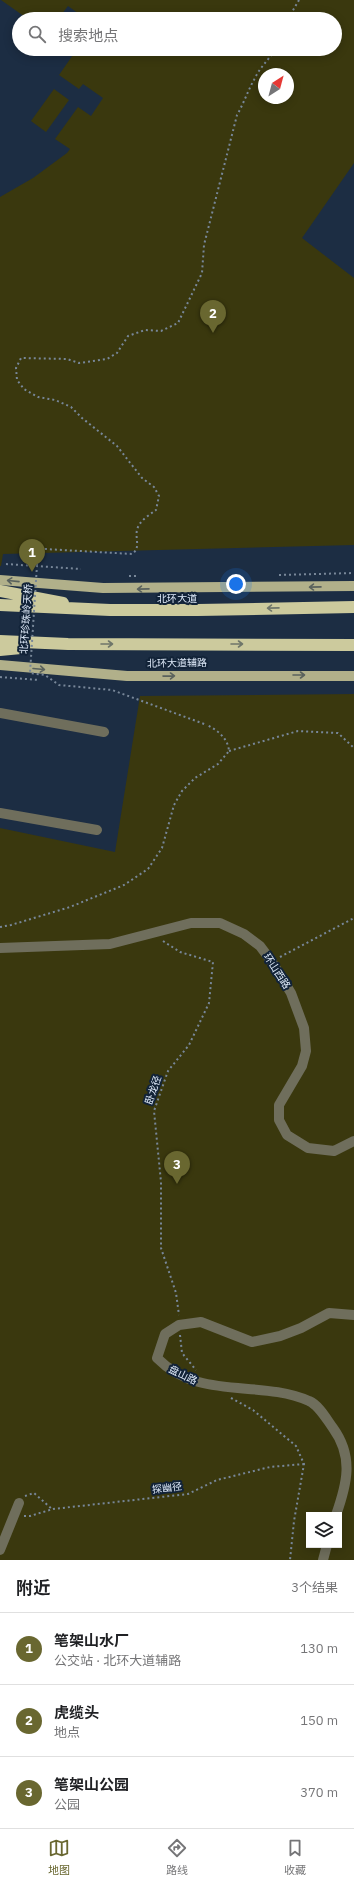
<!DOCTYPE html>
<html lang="zh">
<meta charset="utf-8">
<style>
:root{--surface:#fff;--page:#f6f6f6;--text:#202124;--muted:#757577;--line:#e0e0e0;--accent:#696730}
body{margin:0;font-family:"IBM Plex Sans","Noto Sans SC",sans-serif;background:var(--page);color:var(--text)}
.controls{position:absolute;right:12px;bottom:12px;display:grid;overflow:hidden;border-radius:0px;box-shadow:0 2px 10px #0003}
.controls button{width:36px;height:36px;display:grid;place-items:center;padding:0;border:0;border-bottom:1px solid var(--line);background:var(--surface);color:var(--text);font:20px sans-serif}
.compass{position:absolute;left:258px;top:68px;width:36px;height:36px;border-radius:50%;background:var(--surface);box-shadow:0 2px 10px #0003;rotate:36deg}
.you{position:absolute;left:236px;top:584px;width:14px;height:14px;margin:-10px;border:3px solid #fff;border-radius:50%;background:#1a73e8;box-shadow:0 0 0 6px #1a73e833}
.badge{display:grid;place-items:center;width:26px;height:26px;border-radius:50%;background:var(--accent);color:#fff;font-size:13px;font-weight:700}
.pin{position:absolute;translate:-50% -33px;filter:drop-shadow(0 1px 2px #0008)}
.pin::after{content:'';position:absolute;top:21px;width:14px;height:12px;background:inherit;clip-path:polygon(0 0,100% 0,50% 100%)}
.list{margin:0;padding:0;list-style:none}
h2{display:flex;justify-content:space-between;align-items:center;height:52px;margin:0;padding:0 16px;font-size:17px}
h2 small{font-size:13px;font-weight:400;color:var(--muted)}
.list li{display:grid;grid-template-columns:26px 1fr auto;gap:12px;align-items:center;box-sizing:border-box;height:72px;padding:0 16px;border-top:1px solid var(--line)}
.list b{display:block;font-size:15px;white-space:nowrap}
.list p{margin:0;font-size:13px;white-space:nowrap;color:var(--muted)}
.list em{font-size:13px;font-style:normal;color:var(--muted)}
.icon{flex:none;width:22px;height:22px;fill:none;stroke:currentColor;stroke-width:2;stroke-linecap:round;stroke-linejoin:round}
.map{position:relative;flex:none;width:354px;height:1560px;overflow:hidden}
.search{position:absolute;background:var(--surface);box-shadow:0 2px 10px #0003;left:12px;right:12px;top:12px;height:44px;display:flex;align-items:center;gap:10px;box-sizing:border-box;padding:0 14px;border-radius:22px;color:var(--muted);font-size:15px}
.sheet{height:268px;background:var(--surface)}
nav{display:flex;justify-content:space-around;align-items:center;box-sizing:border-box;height:56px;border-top:1px solid var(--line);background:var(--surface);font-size:11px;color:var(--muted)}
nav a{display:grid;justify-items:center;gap:2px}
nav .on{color:var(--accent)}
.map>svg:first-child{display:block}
.green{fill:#3a380e;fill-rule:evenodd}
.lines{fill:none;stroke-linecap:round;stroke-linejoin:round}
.path{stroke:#788799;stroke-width:2;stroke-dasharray:2 3;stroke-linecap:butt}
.minor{stroke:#6f6e5c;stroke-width:10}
.major{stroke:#b1b08a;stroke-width:10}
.highway{stroke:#ccca9d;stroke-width:12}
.path-bridge{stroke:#788799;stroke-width:2;stroke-dasharray:2 3;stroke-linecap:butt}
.oneway{stroke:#5a625d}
.oneway2{stroke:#6f766a}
.labels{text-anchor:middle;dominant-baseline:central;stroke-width:4;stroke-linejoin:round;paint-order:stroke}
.street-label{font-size:10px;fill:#e1ecfb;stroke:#122338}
</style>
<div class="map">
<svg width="354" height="1560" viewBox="0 0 354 1560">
<rect width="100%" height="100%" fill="#1c2d43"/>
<path class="green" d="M1 0H354V163L302 238 354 278V545L3 554 1 566H0V197L33 178 67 153 70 149 55 139 78 107 91 116 103 98 83 84 79 89 59 75 77 49H335V19H86L68 6 58 19H28ZM264 74H288V98H264Z
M54 89 69 100 46 132 31 121Z
M354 694V1560H0V828L115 852 140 696ZM309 1515H339V1545H309Z"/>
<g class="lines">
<path class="path" d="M288 19 299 0
M6 564 81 569
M37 565 38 553 45 549 132 554C141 548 135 539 137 530 139 521 149 515 156 510L159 496 154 487 142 478 117 446 82 418 71 407 55 400 38 397 24 389 17 380 16 368 21 358 67 359 79 363 107 359 117 353 128 336 145 330 161 331 178 323 202 273 204 245 237 115C244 103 248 90 255 78 260 67 269 60 275 49
M279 575 354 573
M129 576H139
M0 677 39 680
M229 751 298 731 338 733 354 748
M0 927 11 925 70 907 124 885 148 869 162 848 174 805 182 791 195 778 218 764 229 751C228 738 217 730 207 725
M163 941 180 952 213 962 209 1003 189 1045 168 1071 154 1111 161 1182V1248L176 1293 179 1315
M280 957 354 918
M180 1335 182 1353 196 1370
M231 1398 253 1410 296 1446 304 1464 294 1521 290 1560
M25 1496 34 1493 52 1509
M24 1516H30L53 1509 188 1494 217 1480 270 1467 304 1464"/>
<path class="minor" d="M0 713 104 732
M0 813 97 830
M0 948 110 944 191 923H220L244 934 260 946 272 962 291 993 304 1028 306 1051 302 1066 279 1105V1120L287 1135 308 1148 334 1151 354 1141
M336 1515C347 1484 354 1457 333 1428 327 1420 319 1405 309 1401 259 1379 199 1401 157 1358L165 1334 179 1325 201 1322 252 1342 280 1336 301 1328 329 1313 354 1315
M0 1550 19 1503
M323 1560 327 1545"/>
<path class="major" d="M0 580 103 588 354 586
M0 665 127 676H354"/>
<path class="highway" d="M0 591 63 603
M0 605 110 610H198L354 607
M0 641 68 644 354 645
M0 650 21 648"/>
<path class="path-bridge" d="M37 565 30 673 45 675 59 685 112 690 207 725"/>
</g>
<defs><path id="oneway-shaft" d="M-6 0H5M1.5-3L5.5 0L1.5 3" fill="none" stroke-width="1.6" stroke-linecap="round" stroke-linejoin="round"/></defs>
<g class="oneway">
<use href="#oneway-shaft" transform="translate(13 581) rotate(-174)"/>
<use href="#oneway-shaft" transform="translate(315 587) rotate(179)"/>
<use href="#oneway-shaft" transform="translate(143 589) rotate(179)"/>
<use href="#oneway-shaft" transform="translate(39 669) rotate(5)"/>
<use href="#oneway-shaft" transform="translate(299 675)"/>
<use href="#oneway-shaft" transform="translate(169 676) rotate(-1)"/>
</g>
<g class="oneway2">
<use href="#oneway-shaft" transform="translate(273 608) rotate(179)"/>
<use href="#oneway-shaft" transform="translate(107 644)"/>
<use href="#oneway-shaft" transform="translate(237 644)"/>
</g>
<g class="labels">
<g class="street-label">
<text x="177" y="598">北环大道</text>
<text transform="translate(26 619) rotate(-86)">北环珍珠岭天桥</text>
<text transform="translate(177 663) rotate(-1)">北环大道辅路</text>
<text transform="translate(277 971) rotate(57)">环山西路</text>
<text transform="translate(153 1090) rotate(-71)">卧龙径</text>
<text transform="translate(183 1375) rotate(26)">盘山路</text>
<text transform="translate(167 1488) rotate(-7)">探幽径</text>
</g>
</g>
</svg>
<div class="controls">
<button><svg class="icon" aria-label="layers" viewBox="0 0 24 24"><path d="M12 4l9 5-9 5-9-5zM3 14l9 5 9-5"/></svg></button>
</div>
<svg class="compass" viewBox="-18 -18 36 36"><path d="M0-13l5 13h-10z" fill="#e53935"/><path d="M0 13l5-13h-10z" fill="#757577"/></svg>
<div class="you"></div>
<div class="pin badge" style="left:32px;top:572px">1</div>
<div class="pin badge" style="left:213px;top:333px">2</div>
<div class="pin badge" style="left:177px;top:1184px">3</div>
<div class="search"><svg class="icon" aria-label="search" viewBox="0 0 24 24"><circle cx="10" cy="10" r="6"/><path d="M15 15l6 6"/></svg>搜索地点</div>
</div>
<section class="sheet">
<h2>附近<small>3个结果</small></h2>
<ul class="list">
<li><span class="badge">1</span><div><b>笔架山水厂</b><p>公交站 · 北环大道辅路</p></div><em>130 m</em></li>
<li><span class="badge">2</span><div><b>虎缆头</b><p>地点</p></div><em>150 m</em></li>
<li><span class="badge">3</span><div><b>笔架山公园</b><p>公园</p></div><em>370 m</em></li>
</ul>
</section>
<nav>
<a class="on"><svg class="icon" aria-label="map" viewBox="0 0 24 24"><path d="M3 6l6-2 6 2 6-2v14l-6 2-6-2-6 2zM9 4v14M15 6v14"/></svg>地图</a>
<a><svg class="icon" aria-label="directions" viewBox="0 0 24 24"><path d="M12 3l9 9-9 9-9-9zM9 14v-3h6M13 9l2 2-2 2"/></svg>路线</a>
<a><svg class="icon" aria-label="saved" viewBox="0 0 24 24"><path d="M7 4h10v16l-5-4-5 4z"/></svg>收藏</a>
</nav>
